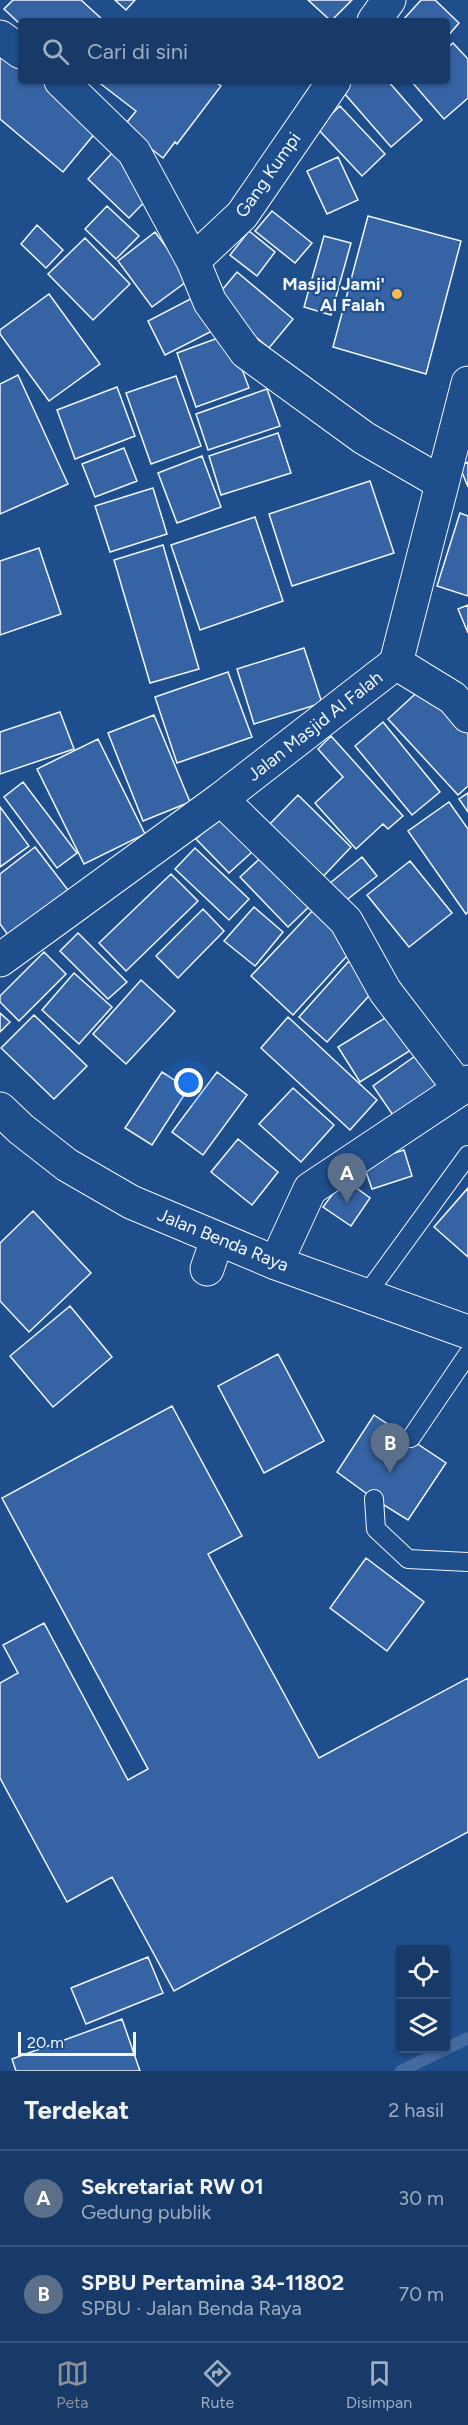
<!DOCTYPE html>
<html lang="id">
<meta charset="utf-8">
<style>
:root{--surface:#173a69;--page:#244571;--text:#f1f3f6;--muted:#9eadc0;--line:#36547d;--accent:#8c9099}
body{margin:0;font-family:Figtree,sans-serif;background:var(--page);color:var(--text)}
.controls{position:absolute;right:18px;bottom:18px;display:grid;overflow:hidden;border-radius:6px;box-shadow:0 2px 4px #0004}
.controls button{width:54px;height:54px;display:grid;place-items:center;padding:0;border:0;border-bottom:2px solid var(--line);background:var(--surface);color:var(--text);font:30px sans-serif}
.scale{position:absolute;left:18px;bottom:15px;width:118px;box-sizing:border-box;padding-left:6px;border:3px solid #f2f6ff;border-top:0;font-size:16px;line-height:21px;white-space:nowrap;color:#f2f6ff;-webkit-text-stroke:4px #1f4e8c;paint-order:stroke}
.you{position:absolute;left:189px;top:1083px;width:21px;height:21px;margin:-15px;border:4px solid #fff;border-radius:50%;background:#1a73e8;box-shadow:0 0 0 9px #1a73e833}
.badge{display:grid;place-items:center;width:39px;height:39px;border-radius:50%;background:var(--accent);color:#fff;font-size:20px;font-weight:700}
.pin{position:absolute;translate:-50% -50px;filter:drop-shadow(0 2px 3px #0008)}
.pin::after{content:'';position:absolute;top:32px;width:21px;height:18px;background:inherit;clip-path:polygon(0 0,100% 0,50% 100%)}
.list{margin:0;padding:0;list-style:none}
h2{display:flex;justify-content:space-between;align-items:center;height:78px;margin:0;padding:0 24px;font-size:26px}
h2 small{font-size:20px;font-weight:400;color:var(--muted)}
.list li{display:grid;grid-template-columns:39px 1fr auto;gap:18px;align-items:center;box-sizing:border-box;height:96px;padding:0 24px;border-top:2px solid var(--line)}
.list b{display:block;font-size:22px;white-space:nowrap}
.list p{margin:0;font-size:20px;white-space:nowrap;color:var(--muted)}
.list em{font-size:20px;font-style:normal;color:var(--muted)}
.icon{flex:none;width:33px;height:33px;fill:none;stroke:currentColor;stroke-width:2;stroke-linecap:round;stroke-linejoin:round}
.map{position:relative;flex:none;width:468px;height:2071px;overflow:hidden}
.search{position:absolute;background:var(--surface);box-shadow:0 2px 4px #0004;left:18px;right:18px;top:18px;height:66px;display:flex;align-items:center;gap:15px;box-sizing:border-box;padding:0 21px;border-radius:6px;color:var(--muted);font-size:22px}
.sheet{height:270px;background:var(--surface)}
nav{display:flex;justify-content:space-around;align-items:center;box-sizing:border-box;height:84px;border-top:2px solid var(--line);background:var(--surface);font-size:16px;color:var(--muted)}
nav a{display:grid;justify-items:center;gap:3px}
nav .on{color:var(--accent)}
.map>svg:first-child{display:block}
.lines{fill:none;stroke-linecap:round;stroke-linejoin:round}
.stream{stroke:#446ba0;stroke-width:12}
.building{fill:#3563a3;stroke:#f2f6ff;stroke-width:1.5}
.service-casing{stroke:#f2f6ff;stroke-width:20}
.minor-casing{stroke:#f2f6ff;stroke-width:35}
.secondary-casing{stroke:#f2f6ff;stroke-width:35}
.service{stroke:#1f4e8c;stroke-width:18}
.minor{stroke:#1f4e8c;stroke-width:33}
.secondary{stroke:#1f4e8c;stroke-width:33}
.poi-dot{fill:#ffb74d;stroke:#1f4e8c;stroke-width:2}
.labels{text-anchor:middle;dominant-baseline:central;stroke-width:4.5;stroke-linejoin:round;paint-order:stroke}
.street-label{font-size:18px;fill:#f2f6ff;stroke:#1f4e8c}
.poi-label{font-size:18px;font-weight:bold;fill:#f2f6ff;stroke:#1f4e8c;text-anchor:end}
</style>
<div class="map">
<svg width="468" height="2071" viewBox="0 0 468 2071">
<rect width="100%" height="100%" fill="#1f4e8c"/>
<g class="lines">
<path class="stream" d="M401 2071 468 2038"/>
</g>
<path class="building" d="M13 0H81L104 21H21V25L4 9Z
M115 0H135L126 10Z
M308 0H352L331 21Z
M421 0H435L459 23 447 37V21H402Z
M0 40 21 58V81H48L101 126 63 172 0 119Z
M453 43 468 59V98L444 119 411 81H447V48Z
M97 81H214L221 86 177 144 175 142 163 158 123 127 136 111Z
M342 81H388L422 120 391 147 337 85Z
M340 106 385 154 362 176 317 128Z
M113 152 155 191 129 218 88 179Z
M338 157 358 200 327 214 307 171Z
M107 206 139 236 116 259 85 229Z
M272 211 312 243 295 263 255 231Z
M368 216 461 241 426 374 333 347Z
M37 225 63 250 46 268 21 244Z
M249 231 275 252 257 276 230 255Z
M155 232 190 279 152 307 118 261Z
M324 236 351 243 331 315 304 307Z
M85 238 130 284 93 320 48 274Z
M237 272 293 319 269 348 213 301Z
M49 294 100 364 49 401 0 334V330Z
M198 295 216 329 165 355 148 321Z
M229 334 249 388 196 407 177 353Z
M18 375 68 484 0 514V384Z
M176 376 201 446 151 464 126 393Z
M117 387 135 436 75 459 57 410Z
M267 389 280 426 208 450 196 414Z
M278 433 291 473 221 495 209 456Z
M124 448 137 481 95 497 82 464Z
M202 456 221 507 177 523 158 473Z
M468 462V487L459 465Z
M370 481 394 553 292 586 269 514Z
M153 488 167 534 110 552 95 506Z
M460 513 468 516V596L437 586Z
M255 517 283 601 200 630 171 545Z
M163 545 199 669 150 683 114 560Z
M39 548 61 614 0 635V561Z
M468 605V633L458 609Z
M304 648 322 703 254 724 237 669Z
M228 672 252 737 177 763 155 697Z
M425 685 468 731V786L458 795 388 719Z
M60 712 74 749 0 774V732Z
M154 715 190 802 143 821 108 733Z
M383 722 440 792 412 815 355 746Z
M331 736 403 816 388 829 383 824 356 849 315 803 343 777 318 749Z
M98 739 145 834 84 864 37 769Z
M23 782 77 853 57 868 4 797Z
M468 793V812L459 799Z
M298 795 351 847 318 882 265 829Z
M449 802 468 829V912L466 914 408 831Z
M0 807 29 846 0 867Z
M227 810 260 845 229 873 196 839Z
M35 847 68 890 8 935 0 924V874Z
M195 848 249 899 229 920 175 869Z
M269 850 316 900 288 927 240 877Z
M362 857 377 876 339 906 324 888Z
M410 861 452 913 409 947 367 895Z
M171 874 198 901 126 971 99 943Z
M254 907 283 932 255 966 224 941Z
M315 908 356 946 293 1015 251 976Z
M203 909 224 931 178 978 156 956Z
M78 933 127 982 108 999 60 951Z
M44 952 66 974 19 1021 0 1002V996Z
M349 961 377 987 327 1042 299 1017Z
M74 973 112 1007 79 1044 42 1010Z
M141 980 175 1011 126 1064 93 1034Z
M0 1013 10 1022 0 1032Z
M34 1015 87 1066 54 1099 1 1048Z
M390 1015 411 1050 360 1082 338 1047Z
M288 1017 377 1100 350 1130 261 1048Z
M418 1054 443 1089 397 1121 373 1086Z
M162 1072 188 1089 152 1145 125 1128Z
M217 1072 247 1095 203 1155 172 1132Z
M293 1088 334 1125 301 1162 259 1124Z
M238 1139 278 1172 252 1205 211 1172Z
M404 1150 412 1176 372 1189 363 1163Z
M344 1179 370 1198 351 1226 323 1207Z
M468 1188V1257L434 1227Z
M33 1211 91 1273 29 1332 0 1301V1243Z
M70 1306 112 1357 53 1407 10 1356Z
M278 1354 324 1441 264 1473 218 1386Z
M172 1406 242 1536 208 1554 319 1758 468 1678V1832L174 1991 112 1877 67 1902 0 1778V1683L18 1673 3 1645 44 1623 128 1780 148 1769 2 1498Z
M374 1415 446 1463 408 1520 374 1499 337 1472Z
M366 1558 424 1602 387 1651 330 1608Z
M148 1957 163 1993 86 2024 71 1988Z
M122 2019 140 2071H16L12 2059Z"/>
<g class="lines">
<defs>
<path id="service" d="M366 1295 468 1155
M411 1438 468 1354
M374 1499 376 1529 408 1559 468 1562"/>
<path id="minor" d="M374 21 389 0
M0 37 21 52
M61 81 134 152 193 261 210 302 246 352 364 438 442 483
M193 261 242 215 334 81
M396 663 453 698 468 716
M221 799 346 921 385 991 460 1089
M0 960 221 799 396 663 468 383
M276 1263 310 1189 460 1089 468 1082
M207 1269 217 1240"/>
<path id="secondary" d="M0 1109 21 1129 67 1165 131 1202 276 1263 468 1332"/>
</defs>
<use href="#service" class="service-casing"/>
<use href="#minor" class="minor-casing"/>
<use href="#secondary" class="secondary-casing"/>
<use href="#service" class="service"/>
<use href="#minor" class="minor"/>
<use href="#secondary" class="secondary"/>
</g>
<circle class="poi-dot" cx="397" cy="294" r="6"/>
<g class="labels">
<g class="street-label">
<text transform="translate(268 175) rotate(-55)">Gang Kumpi</text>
<text transform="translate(315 726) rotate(-38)">Jalan Masjid Al Falah</text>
<text transform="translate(223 1240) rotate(22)">Jalan Benda Raya</text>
</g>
<g class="poi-label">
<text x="385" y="284">Masjid Jami'<tspan x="385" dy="21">Al Falah</tspan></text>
</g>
</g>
</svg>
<div class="controls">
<button><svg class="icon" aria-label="locate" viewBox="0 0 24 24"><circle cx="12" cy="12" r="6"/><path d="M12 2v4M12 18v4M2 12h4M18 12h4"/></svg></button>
<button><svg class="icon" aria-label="layers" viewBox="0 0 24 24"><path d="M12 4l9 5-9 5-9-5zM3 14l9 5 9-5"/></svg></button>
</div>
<div class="scale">20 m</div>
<div class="you"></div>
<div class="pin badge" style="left:347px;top:1203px;background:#5c6f8a">A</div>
<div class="pin badge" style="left:390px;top:1473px;background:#5c6f8a">B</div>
<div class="search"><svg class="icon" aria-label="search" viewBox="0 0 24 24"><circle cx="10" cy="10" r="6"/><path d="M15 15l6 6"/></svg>Cari di sini</div>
</div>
<section class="sheet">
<h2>Terdekat<small>2 hasil</small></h2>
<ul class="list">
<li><span class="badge" style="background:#5c6f8a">A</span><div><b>Sekretariat RW 01</b><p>Gedung publik</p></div><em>30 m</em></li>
<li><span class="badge" style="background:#5c6f8a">B</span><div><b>SPBU Pertamina 34-11802</b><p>SPBU · Jalan Benda Raya</p></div><em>70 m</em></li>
</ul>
</section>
<nav>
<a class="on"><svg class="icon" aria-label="map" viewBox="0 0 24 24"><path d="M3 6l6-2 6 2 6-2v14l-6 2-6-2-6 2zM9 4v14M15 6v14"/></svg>Peta</a>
<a><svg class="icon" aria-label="directions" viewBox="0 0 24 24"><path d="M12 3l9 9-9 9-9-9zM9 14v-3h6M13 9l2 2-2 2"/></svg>Rute</a>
<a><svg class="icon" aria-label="saved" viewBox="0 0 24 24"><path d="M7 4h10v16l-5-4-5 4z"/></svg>Disimpan</a>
</nav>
